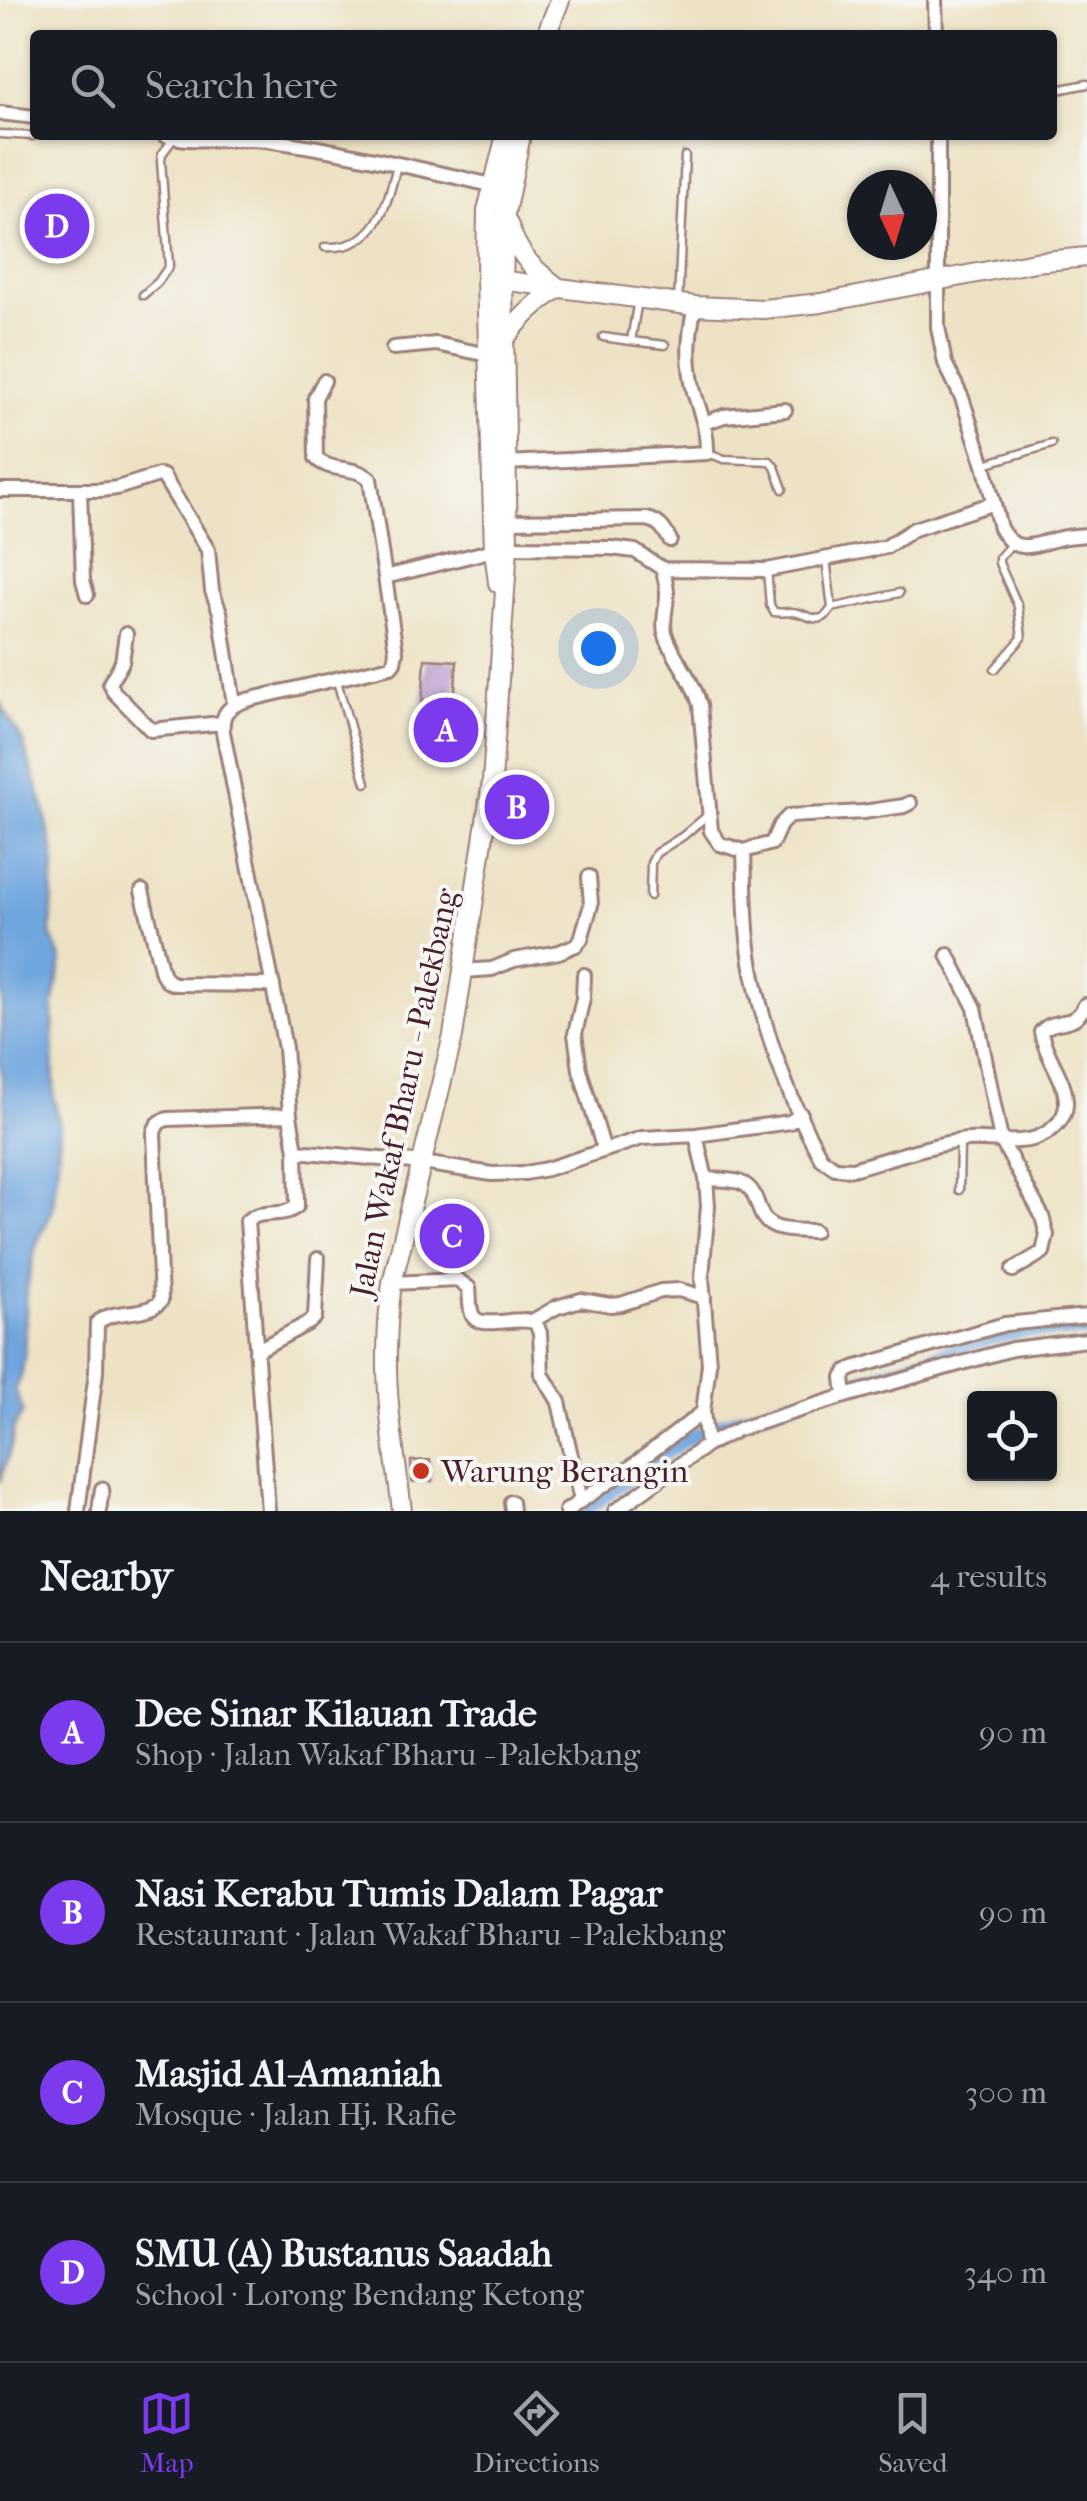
<!DOCTYPE html>
<meta charset="utf-8">
<style>
:root{--surface:#171b24;--page:#242831;--text:#f1f3f6;--muted:#9ea1a6;--line:#363941;--accent:#7c3aed}
body{margin:0;font-family:"IM FELL French Canon",serif;background:var(--page);color:var(--text)}
.controls{position:absolute;right:30px;bottom:30px;display:grid;overflow:hidden;border-radius:10px;box-shadow:0 2px 8px #0004}
.controls button{width:90px;height:90px;display:grid;place-items:center;padding:0;border:0;border-bottom:2px solid var(--line);background:var(--surface);color:var(--text);font:50px sans-serif}
.compass{position:absolute;left:847px;top:170px;width:90px;height:90px;border-radius:50%;background:var(--surface);box-shadow:0 2px 8px #0004;rotate:176deg}
.you{position:absolute;left:598px;top:648px;width:35px;height:35px;margin:-25px;border:8px solid #fff;border-radius:50%;background:#1a73e8;box-shadow:0 0 0 15px #1a73e833}
.badge{display:grid;place-items:center;width:65px;height:65px;border-radius:50%;background:var(--accent);color:#fff;font-size:32px;font-weight:700}
.pin{position:absolute;translate:-50% -50%;border:5px solid #fff;box-shadow:0 2px 10px #0006}
.list{margin:0;padding:0;list-style:none}
h2{display:flex;justify-content:space-between;align-items:center;height:130px;margin:0;padding:0 40px;font-size:42px}
h2 small{font-size:32px;font-weight:400;color:var(--muted)}
.list li{display:grid;grid-template-columns:65px 1fr auto;gap:30px;align-items:center;box-sizing:border-box;height:180px;padding:0 40px;border-top:2px solid var(--line)}
.list b{display:block;font-size:38px;white-space:nowrap}
.list p{margin:0;font-size:32px;white-space:nowrap;color:var(--muted)}
.list em{font-size:32px;font-style:normal;color:var(--muted)}
.icon{flex:none;width:55px;height:55px;fill:none;stroke:currentColor;stroke-width:2;stroke-linecap:round;stroke-linejoin:round}
.map{position:relative;flex:none;width:1087px;height:1511px;overflow:hidden}
.search{position:absolute;background:var(--surface);box-shadow:0 2px 8px #0004;left:30px;right:30px;top:30px;height:110px;display:flex;align-items:center;gap:25px;box-sizing:border-box;padding:0 35px;border-radius:10px;color:var(--muted);font-size:38px}
.sheet{height:850px;background:var(--surface)}
nav{display:flex;justify-content:space-around;align-items:center;box-sizing:border-box;height:140px;border-top:2px solid var(--line);background:var(--surface);font-size:28px;color:var(--muted)}
nav a{display:grid;justify-items:center;gap:5px}
nav .on{color:var(--accent)}
.map>svg:first-child{display:block}
.water{fill:#70a6de;stroke:#5d6284;stroke-width:2.5}
.lines{fill:none;stroke-linecap:round;stroke-linejoin:round}
.canal{stroke:#70a6de;stroke-width:14}
.building{fill:#b89dcd}
.lane-casing{stroke:#9c8078;stroke-width:11}
.street-casing{stroke:#9c8078;stroke-width:18}
.secondary-casing{stroke:#9c8078;stroke-width:22}
.lane{stroke:#fff;stroke-width:6}
.street{stroke:#fff;stroke-width:12}
.secondary{stroke:#fff;stroke-width:18}
.poi-dot{fill:#c8321e;stroke:#f6f6f2;stroke-width:4}
.labels{text-anchor:middle;dominant-baseline:central;stroke-width:8;stroke-linejoin:round;paint-order:stroke}
.street-label{font-size:32px;fill:#4a1f2b;stroke:#f6f6f2}
.poi-label{font-size:32px;fill:#4a1f2b;stroke:#f6f6f2;text-anchor:start}
</style>
<div class="map">
<svg width="1087" height="1511" viewBox="0 0 1087 1511">
<rect width="100%" height="100%" fill="#f6f6f2"/>
<filter id="ink" filterUnits="userSpaceOnUse"><feTurbulence type="fractalNoise" baseFrequency=".01" numOctaves="2"/><feDisplacementMap in="SourceGraphic" scale="20" xChannelSelector="R" yChannelSelector="G"/><feConvolveMatrix kernelMatrix="1 2 1 2 8 2 1 2 1" color-interpolation-filters="sRGB"/></filter>
<filter id="wash" filterUnits="userSpaceOnUse"><feTurbulence type="fractalNoise" baseFrequency=".0048" numOctaves="4" result="noise"/><feDisplacementMap in="SourceGraphic" scale="40" xChannelSelector="R" yChannelSelector="G"/><feGaussianBlur stdDeviation="2.25" result="paint"/><feColorMatrix in="noise" values="0 0 0 0 0 0 0 0 0 0 0 0 0 0 0 0 0 1.4 0 .05"/><feComposite in="paint" operator="in"/></filter>
<g filter="url(#wash)">
<rect width="100%" height="100%" fill="#ede2c5"/>
<path class="water" d="M0 703 22 740 44 808 54 855 51 934 62 961 53 1005 54 1098 60 1126 57 1174 52 1211 36 1245 27 1288 24 1359 21 1377 15 1389 23 1412 14 1427 11 1447 0 1482V1149L5 1118 0 1055 5 932 0 896V863L3 854 0 843Z"/>
<g class="lines">
<path class="canal" d="M834 1389 987 1339 1026 1331H1087
M583 1511 681 1442 709 1428 793 1401"/>
</g>
<g id="blocks">
<path class="building" d="M425 659 457 661 454 704 470 705 469 724 453 723 451 743 420 740Z
M435 1221 474 1229 469 1252 442 1246 439 1259 427 1257Z
M430 1460 432 1481 412 1482 411 1461Z"/>
</g>
</g>
<g filter="url(#ink)">
<use href="#blocks" fill-opacity="0" stroke="#9c8078" stroke-width="2.5"/>
<g class="lines">
<defs>
<path id="lane" d="M1052 91 1087 84
M0 134 33 136
M325 247C376 250 387 206 397 165
M143 295 158 282 169 266 161 161 162 154 174 138
M638 300 631 341 665 345
M678 303 685 156
M603 337 631 341
M708 453 724 459 770 461 775 467 783 489
M985 464 1052 444
M826 559 832 608 899 593
M767 570 770 605 774 612C780 613 786 612 792 612 809 613 819 629 832 608
M995 669 1022 638 1018 606 999 563V558L1012 543
M337 681 366 783
M650 896 651 863 656 853 683 836 709 814
M959 1190 960 1143"/>
<path id="street" d="M935 0 936 35
M0 113 35 117
M164 135C196 144 232 136 265 140 344 150 423 170 501 187
M938 135V327L945 363 962 398 984 465 1000 528C1016 558 1036 543 1061 538 1069 536 1078 536 1087 535
M393 348 436 344 488 355
M324 381 315 398 316 458C330 473 355 465 370 479L385 577
M704 423 724 416 785 410
M506 463 707 453C708 431 700 412 694 392 687 361 688 336 695 306
M0 490H100L117 488 159 475 163 476 208 550 212 591 220 612 234 704
M80 491 83 580 87 595
M508 521 647 519C660 522 664 529 670 540
M508 547 611 548 635 551 663 569 767 570 886 547 914 529 994 503
M494 550 385 577 396 652 394 662 391 666 247 700C229 706 221 712 223 732L285 1048 290 1115 296 1151 423 1163 492 1174 525 1173 547 1169 642 1138 696 1135
M663 569C664 577 667 585 667 593 667 607 662 619 665 633 673 659 693 678 700 705L711 831 720 844 744 851C745 877 745 904 747 929 753 1003 785 1094 821 1158L835 1168 852 1169C889 1159 928 1145 966 1140 988 1138 1015 1145 1036 1138 1050 1133 1065 1121 1066 1105 1067 1079 1045 1057 1041 1032 1055 1016 1074 1030 1085 1005
M126 634 122 662 110 683 114 692 151 730 222 723
M744 851 772 843 780 825 789 816 863 812 904 806 910 803
M142 891 162 973 167 981 175 984 273 985
M948 955 975 1008 1001 1140 1042 1216 1047 1235 1043 1252 1013 1270
M463 971 492 969 514 960 559 952 576 945 581 939 591 905 589 877
M584 975 583 998 575 1034 580 1070 604 1150
M706 1179C716 1180 729 1179 739 1182 762 1189 753 1216 773 1226 785 1232 801 1230 814 1231
M392 1283 458 1280 469 1288C470 1296 469 1306 472 1314 478 1332 519 1314 536 1323L540 1333 542 1374 559 1402 581 1501
M534 1320 557 1307 581 1300 610 1305 621 1304 661 1291 679 1290 704 1297
M256 1351 310 1322 315 1317 318 1259
M845 1396 843 1378 847 1371 854 1368 1005 1324 1087 1316
M703 1412 707 1445
M511 1502 512 1511
M78 1511 96 1372 97 1323C115 1307 144 1318 161 1301L154 1133C156 1125 159 1121 168 1119L290 1115
M99 1511 102 1489
M268 1511 247 1221C261 1208 283 1219 297 1206L296 1151
M566 1511 631 1467 703 1412 709 1364 702 1277 708 1206 706 1179 696 1135 790 1122 801 1114
M615 1511 707 1445 739 1429 845 1396 1012 1349 1087 1340"/>
<path id="secondary" d="M546 35 560 0
M508 224C518 253 530 267 555 285
M486 278 695 306 763 309 821 303 1035 262 1087 257
M504 340C520 318 536 302 559 288
M498 583 494 550 486 278 487 211 506 135
M402 1511C396 1459 386 1406 387 1354 387 1330 389 1306 392 1283L453 1036 492 782 508 547 503 280 505 214 521 135"/>
</defs>
<use href="#lane" class="lane-casing"/>
<use href="#street" class="street-casing"/>
<use href="#secondary" class="secondary-casing"/>
<use href="#lane" class="lane"/>
<use href="#street" class="street"/>
<use href="#secondary" class="secondary"/>
</g>
</g>
<circle class="poi-dot" cx="421" cy="1471" r="10"/>
<g class="labels">
<g class="street-label">
<text transform="translate(404 1093) rotate(-78)">Jalan Wakaf Bharu - Palekbang</text>
</g>
<g class="poi-label">
<text x="441" y="1471">Warung Berangin</text>
</g>
</g>
</svg>
<div class="controls">
<button><svg class="icon" aria-label="locate" viewBox="0 0 24 24"><circle cx="12" cy="12" r="6"/><path d="M12 2v4M12 18v4M2 12h4M18 12h4"/></svg></button>
</div>
<svg class="compass" viewBox="-18 -18 36 36"><path d="M0-13l5 13h-10z" fill="#e53935"/><path d="M0 13l5-13h-10z" fill="#9ea1a6"/></svg>
<div class="you"></div>
<div class="pin badge" style="left:446px;top:730px">A</div>
<div class="pin badge" style="left:517px;top:807px">B</div>
<div class="pin badge" style="left:452px;top:1236px">C</div>
<div class="pin badge" style="left:57px;top:226px">D</div>
<div class="search"><svg class="icon" aria-label="search" viewBox="0 0 24 24"><circle cx="10" cy="10" r="6"/><path d="M15 15l6 6"/></svg>Search here</div>
</div>
<section class="sheet">
<h2>Nearby<small>4 results</small></h2>
<ul class="list">
<li><span class="badge">A</span><div><b>Dee Sinar Kilauan Trade</b><p>Shop · Jalan Wakaf Bharu - Palekbang</p></div><em>90 m</em></li>
<li><span class="badge">B</span><div><b>Nasi Kerabu Tumis Dalam Pagar</b><p>Restaurant · Jalan Wakaf Bharu - Palekbang</p></div><em>90 m</em></li>
<li><span class="badge">C</span><div><b>Masjid Al-Amaniah</b><p>Mosque · Jalan Hj. Rafie</p></div><em>300 m</em></li>
<li><span class="badge">D</span><div><b>SMU (A) Bustanus Saadah</b><p>School · Lorong Bendang Ketong</p></div><em>340 m</em></li>
</ul>
</section>
<nav>
<a class="on"><svg class="icon" aria-label="map" viewBox="0 0 24 24"><path d="M3 6l6-2 6 2 6-2v14l-6 2-6-2-6 2zM9 4v14M15 6v14"/></svg>Map</a>
<a><svg class="icon" aria-label="directions" viewBox="0 0 24 24"><path d="M12 3l9 9-9 9-9-9zM9 14v-3h6M13 9l2 2-2 2"/></svg>Directions</a>
<a><svg class="icon" aria-label="saved" viewBox="0 0 24 24"><path d="M7 4h10v16l-5-4-5 4z"/></svg>Saved</a>
</nav>
